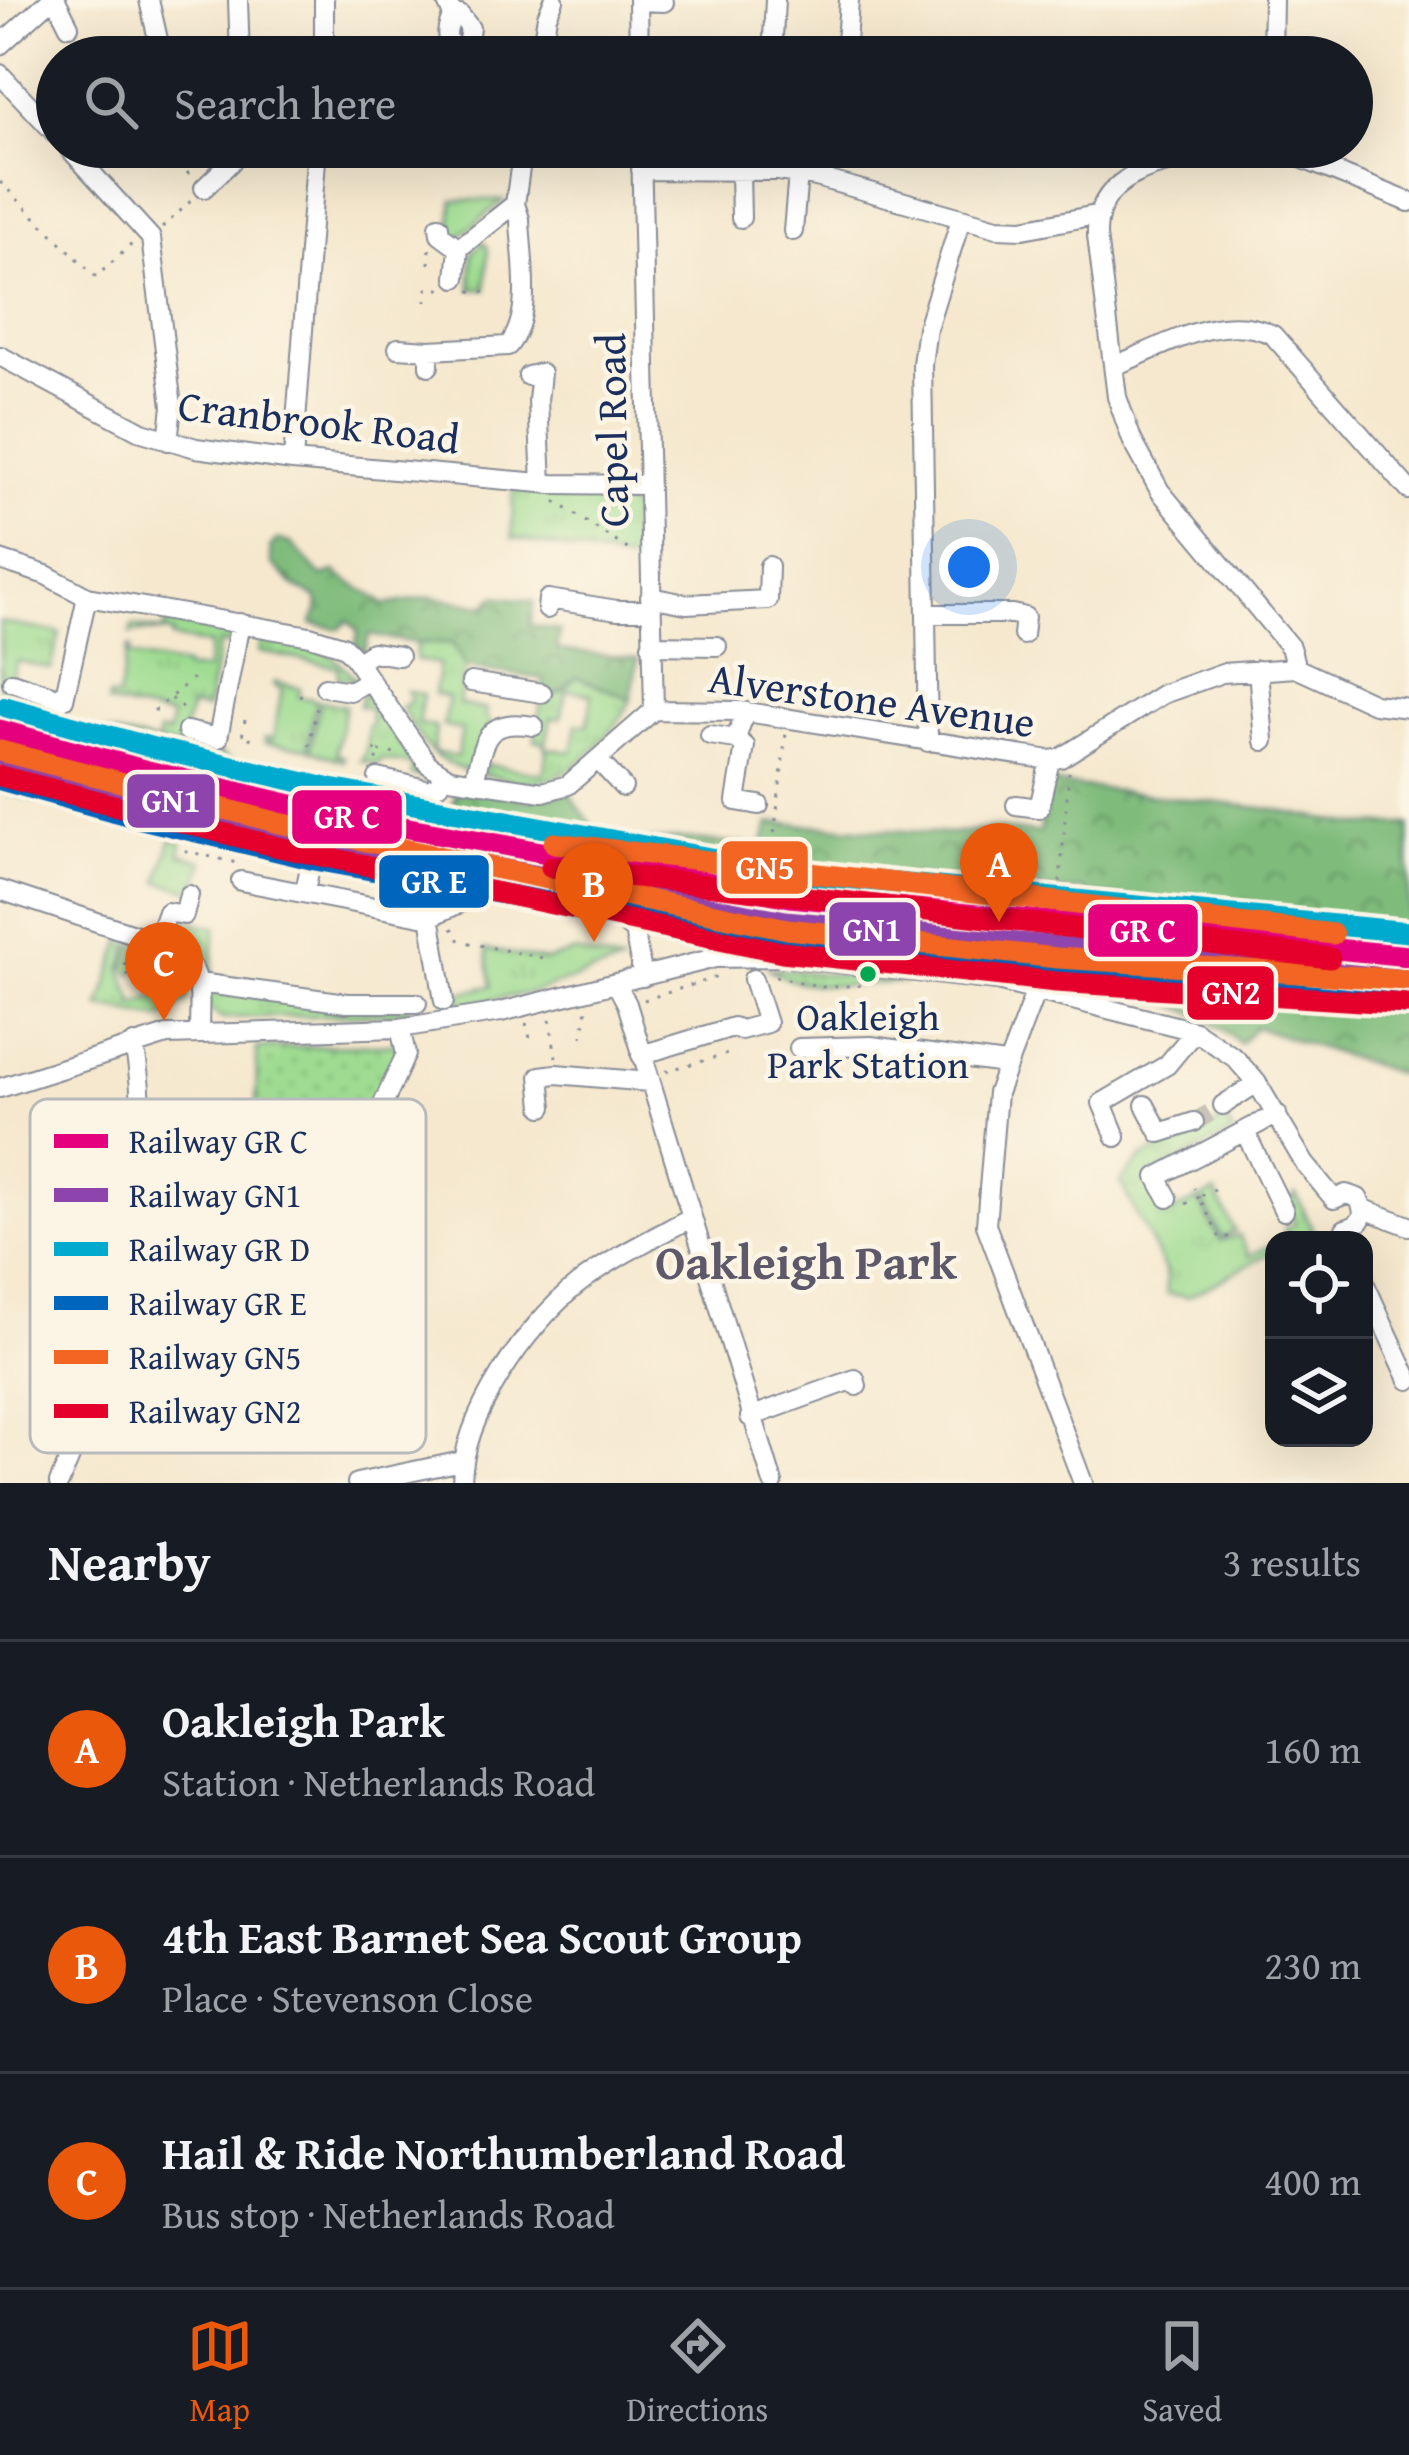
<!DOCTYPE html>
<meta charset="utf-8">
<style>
:root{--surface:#171b24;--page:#242831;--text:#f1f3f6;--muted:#9ea1a6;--line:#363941;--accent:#ea580c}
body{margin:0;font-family:"Gentium Book Plus",serif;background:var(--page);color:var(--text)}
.controls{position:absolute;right:36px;bottom:36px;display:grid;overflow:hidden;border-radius:24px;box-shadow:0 12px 48px #0002}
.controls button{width:108px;height:108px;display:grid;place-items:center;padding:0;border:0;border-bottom:3px solid var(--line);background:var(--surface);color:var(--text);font:60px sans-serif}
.you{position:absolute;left:969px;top:567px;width:42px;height:42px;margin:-30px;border:9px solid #fff;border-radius:50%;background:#1a73e8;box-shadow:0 0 0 18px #1a73e833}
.badge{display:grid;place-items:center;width:78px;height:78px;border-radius:50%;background:var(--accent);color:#fff;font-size:39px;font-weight:700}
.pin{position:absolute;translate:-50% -99px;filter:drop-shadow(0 3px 6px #0008)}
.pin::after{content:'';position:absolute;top:63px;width:42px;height:36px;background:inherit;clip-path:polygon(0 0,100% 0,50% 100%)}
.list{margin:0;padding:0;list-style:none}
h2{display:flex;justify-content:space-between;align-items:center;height:156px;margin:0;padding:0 48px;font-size:51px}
h2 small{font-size:39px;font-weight:400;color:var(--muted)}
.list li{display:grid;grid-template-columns:78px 1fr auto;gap:36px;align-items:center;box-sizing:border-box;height:216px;padding:0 48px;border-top:3px solid var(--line)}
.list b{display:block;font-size:45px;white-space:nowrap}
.list p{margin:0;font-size:39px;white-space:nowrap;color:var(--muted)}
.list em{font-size:39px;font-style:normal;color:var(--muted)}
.icon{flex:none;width:66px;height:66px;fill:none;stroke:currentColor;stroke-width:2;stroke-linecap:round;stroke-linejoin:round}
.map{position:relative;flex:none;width:1409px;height:1483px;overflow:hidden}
.search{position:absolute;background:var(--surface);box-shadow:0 12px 48px #0002;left:36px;right:36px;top:36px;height:132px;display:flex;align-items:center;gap:30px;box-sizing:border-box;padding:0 42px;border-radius:66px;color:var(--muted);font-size:45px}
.sheet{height:804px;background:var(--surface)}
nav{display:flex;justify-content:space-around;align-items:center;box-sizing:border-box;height:168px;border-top:3px solid var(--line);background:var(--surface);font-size:33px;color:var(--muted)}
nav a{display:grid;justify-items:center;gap:6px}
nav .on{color:var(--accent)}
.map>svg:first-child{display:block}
.grass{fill:url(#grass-tufts);stroke:#5d8678;stroke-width:3}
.forest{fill:url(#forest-crowns);stroke:#4d766c;stroke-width:3}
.park{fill:url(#park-dots);stroke:#5d8678;stroke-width:3}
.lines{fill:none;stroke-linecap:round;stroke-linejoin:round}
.minor-tunnel{stroke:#c9c3b8;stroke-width:18;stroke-dasharray:18 9;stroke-linecap:butt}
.minor-casing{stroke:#888c96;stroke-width:22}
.path{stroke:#888c96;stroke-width:3;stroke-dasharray:3 9;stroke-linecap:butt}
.minor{stroke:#fff;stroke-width:18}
.path-bridge{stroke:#888c96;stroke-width:3;stroke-dasharray:3 9;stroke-linecap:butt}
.rail-1-casing{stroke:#fcf5e5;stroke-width:30}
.rail-2-casing{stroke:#fcf5e5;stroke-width:30}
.rail-3-casing{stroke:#fcf5e5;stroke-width:30}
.rail-4-casing{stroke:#fcf5e5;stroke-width:30}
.rail-5-casing{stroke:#fcf5e5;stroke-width:30}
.rail-6-casing{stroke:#fcf5e5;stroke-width:30}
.rail-1{stroke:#e5007d;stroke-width:21}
.rail-2{stroke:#8e44ad;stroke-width:21}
.rail-3{stroke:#00a9ce;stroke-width:21}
.rail-4{stroke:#0065bd;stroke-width:21}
.rail-5{stroke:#f26522;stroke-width:21}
.rail-6{stroke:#e4002b;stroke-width:21}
.bus-dot{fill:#00a651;stroke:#fcf5e5;stroke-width:4.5}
.labels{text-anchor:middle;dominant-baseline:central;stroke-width:9;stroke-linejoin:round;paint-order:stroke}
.bus-label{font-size:39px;fill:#1b2f5e;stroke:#fcf5e5}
.street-label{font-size:42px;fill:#1b2f5e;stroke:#fcf5e5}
.quarter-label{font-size:48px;font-weight:bold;fill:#5d586a;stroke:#fcf5e5}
.key{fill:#fcf5e5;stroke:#b8babc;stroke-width:3}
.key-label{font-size:33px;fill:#1b2f5e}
.line-badge{stroke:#fcf5e5;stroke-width:4.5}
.badge-label{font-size:33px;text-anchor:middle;font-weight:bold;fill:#fff}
</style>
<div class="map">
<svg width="1409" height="1483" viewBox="0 0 1409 1483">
<defs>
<pattern id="grass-tufts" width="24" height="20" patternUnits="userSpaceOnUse" patternTransform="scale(3)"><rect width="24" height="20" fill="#9fdc91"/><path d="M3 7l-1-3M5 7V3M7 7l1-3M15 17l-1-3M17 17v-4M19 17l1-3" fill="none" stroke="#88bd7f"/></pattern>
<pattern id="forest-crowns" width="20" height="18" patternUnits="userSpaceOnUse" patternTransform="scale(3)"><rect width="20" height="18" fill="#7fbc7b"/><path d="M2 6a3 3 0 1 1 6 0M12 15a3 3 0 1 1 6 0" fill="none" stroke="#679968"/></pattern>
<pattern id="park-dots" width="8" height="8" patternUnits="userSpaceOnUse" patternTransform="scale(3)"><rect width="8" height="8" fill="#9fdc91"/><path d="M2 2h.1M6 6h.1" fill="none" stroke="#88bd7f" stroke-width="1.8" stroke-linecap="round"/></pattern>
</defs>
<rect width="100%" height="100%" fill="#fcf5e5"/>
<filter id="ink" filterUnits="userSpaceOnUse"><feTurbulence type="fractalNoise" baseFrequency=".00833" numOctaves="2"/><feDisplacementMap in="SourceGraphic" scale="24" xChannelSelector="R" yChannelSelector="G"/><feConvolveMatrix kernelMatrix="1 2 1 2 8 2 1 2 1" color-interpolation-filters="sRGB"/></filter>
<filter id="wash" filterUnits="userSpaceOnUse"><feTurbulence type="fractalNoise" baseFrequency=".004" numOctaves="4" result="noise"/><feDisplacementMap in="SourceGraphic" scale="48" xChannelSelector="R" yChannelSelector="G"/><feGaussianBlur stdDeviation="2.7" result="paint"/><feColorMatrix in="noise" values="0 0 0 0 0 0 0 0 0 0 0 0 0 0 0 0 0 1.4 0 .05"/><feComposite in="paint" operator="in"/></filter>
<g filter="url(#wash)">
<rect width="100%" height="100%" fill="#f5e8ce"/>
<path class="grass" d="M453 200H504L455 240 451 236Z
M483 242 488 248 486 290 471 289 472 253Z
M513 490 615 496 634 511 633 562 512 538Z
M0 622 60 633 51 669 17 661 1 709Z
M166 622 233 633 230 645 219 643 207 709 191 707 178 747 157 743 159 732 169 733 171 717 108 703 109 697 118 698 128 647 131 648 130 656 185 666V670H206L210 645 172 638V633C159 631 140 631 131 634L132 626 164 631Z
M261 639C304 646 329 643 356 681L338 678 339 667 259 652Z
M416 643H452L465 667 459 704 486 710 485 716 492 724 473 772C431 763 422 742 401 707L411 700 406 691 423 695 418 724 436 727 433 752 457 757 462 730 443 726 448 698 434 694 439 664 416 660Z
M576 676 631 699C619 729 573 777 540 781 522 784 501 777 482 774L485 764 543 774 548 748 572 752 577 724 588 725 592 694 567 690 561 718H551L545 748 542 741 535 740 541 701 563 690Z
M275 682 300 688 299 697 316 700 307 748 265 743V738L273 739 282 689 274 686Z
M363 691 415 765 430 780 412 775V765L381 759 379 764 361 761 366 751 368 726 371 725 370 708 359 706Z
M320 701 345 706 336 754 344 757 343 761 310 750Z
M171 839 182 842 180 854 204 861 196 892 159 882Z
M429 872 494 885 469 890 462 881 437 897 443 907 437 909 432 903 415 900 417 893 434 896 437 881 428 878Z
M179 919 216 927 212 975 189 948 163 936 167 928Z
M122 941 130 944 122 970 135 1005 169 991 165 979 170 975 160 959 131 974 125 968 133 944C169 955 188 957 188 1000L160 1019 100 1007Z
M486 949 545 961 576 952 621 964 531 993 461 1004 459 993 492 986Z
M768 968 894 981 905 982C864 982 803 996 768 968Z
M211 992 407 1008 414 1013 222 1018 208 1008Z
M1226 1120 1233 1133 1151 1175 1173 1211 1198 1200 1220 1241 1239 1235 1249 1256 1274 1243V1251L1188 1297 1167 1294 1165 1270 1120 1182 1143 1157Z
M1215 1192 1235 1231 1222 1238 1202 1199Z
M1296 1194 1313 1230 1295 1240H1280L1289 1236 1284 1229 1295 1223 1286 1205Z"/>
<path class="forest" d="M277 540 291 543 322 576 335 572C352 587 370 590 385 605L431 597 485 606 495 596 534 601 530 625 560 631 557 650 638 659 631 699 576 677 563 690 541 701 544 679 465 667 452 643H416L369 635 364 655 356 645 358 631 348 620 340 629 312 624 318 611 317 598 293 585 272 564 270 548Z
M2 704 68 725 178 747 179 753 214 761 218 752 234 763 451 810 456 792 469 788 528 800 569 793C580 813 595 822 601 844L299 792 8 716 2 714Z
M0 759 169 805 164 818 67 808 0 791Z
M1049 783 1270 809 1356 825 1409 824V934C1367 930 1199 922 1175 901L1163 904 1089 894 1083 889 1071 892 608 844 681 839 763 846 769 824 778 823 948 834 995 829 1040 833Z
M968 961 1123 975 1409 988V1077L1255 1027 1240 1044C1187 989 1042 977 967 967Z"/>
<path class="park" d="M399 1044 400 1055 360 1208 347 1224 330 1226 314 1211 255 1213 257 1048Z"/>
</g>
<g filter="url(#ink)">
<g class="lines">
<path class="minor-tunnel" d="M1194 1122 1223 1105"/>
<defs>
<path id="minor" d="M56 0 69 26
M149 0 162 57
M238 0 240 57
M446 0 453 16 460 15 470 28 467 46 459 53C445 43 444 32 453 16
M638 0 639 57
M638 1 664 2
M0 45 50 0
M324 57V0
M540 57 547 16 554 0
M772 57 775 0
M845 57 849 0
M1272 57 1273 0
M0 74 57 135
M68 147 151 238 172 406 168 441
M641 147 654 710
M1272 147 1262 152C1204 158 1095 155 1097 236L1117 397 1132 440 1160 491 1290 647 1296 668
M1274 147 1409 202
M641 170 778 171 816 177 997 228 1023 229 1096 215
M740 171 741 218
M204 188 232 161 234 147
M439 226 440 234 459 248
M793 231 798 174
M456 278 459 248 515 204 523 147
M398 348 429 350
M0 356 142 432 196 448 293 461 552 484 648 485
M429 366V350L508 346C534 315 521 257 520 219L515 204
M1114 366C1163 347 1222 309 1273 335L1409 490
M528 376 541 373 538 401 542 483
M293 461 317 147
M0 560 46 575 87 597 310 636 343 646 353 656 428 764 450 778 543 792 568 785 654 710
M650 597 686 604 768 600 769 566
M547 609 548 599 617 610H650
M926 614H1012L1025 617 1023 635
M651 645 717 646
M357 662 372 652 399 656
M1258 670 1264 741
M12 682 64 699 87 597
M471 682 542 693
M325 687 350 691 369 680
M654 710 740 711 1050 760 1061 758 1163 694 1222 673 1296 668 1374 704 1409 708
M745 712 736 739 745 746 736 801 759 805
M187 731 218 738 240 623
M710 735 736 739
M928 742 922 364 927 328 961 219
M598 760 623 787
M378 778 430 790 439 784 444 774
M474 782C484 739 485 718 534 726
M1016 805 1039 808 1050 760
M241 881 421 916 439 913 487 890 614 916 634 931 643 977
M0 890 167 945C206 966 199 993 199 1033
M305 891 314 848
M430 916 444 1001
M156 942 167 912 184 915 189 895
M199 983 347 1003H417
M616 983 627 1004 773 1483
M1036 990 997 1093 986 1225 1083 1483
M799 1048 871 1046 1005 1064
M641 1055 733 1027 741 1030 767 1023 753 979
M0 1088 167 1035 400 1028 501 1012 715 958 782 957 997 981 1195 1031 1235 1058 1257 1083 1305 1164 1334 1199
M1145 1105 1160 1133 1194 1122
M1223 1105 1257 1083
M543 1107 540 1076 556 1074 649 1082
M1245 1132 1284 1211
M1116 1137 1102 1103 1167 1065 1195 1031
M1168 1198 1157 1177 1277 1114
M1334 1199 1346 1194 1358 1198C1367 1213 1363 1225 1345 1229
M1364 1209 1409 1226
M336 1244 365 1212 382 1106 406 1054 400 1028
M1364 1282 1409 1380
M750 1417 855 1379 857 1386
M59 1483C114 1359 160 1180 134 1044
M357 1483 462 1461
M462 1483C462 1416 526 1326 577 1285 611 1258 652 1239 690 1218"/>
</defs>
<use href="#minor" class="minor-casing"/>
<path class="path" d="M69 41 83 57
M728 45V57
M161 147 190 175
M0 182 96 277 132 244
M162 228 194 198
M429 264 430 249
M470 291 485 292
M426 302 427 289H442
M555 501 632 552
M299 695 311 697
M171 698 183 709
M154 711 193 678
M245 720 242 737 254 739
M309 746 318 701
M374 750 379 751 376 764
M379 751 401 755
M184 841 182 850 241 864
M773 845 786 733
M1039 908 1055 909
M452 928 460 941 543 958
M1035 941 1052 943
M129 976 124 969 130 951
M775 976 822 987 866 985
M1052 978 1069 772
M644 1000 721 976
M550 1019 556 1057
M526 1023 530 1038
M582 1037 587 1009
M666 1071 735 1052
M1215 1189 1199 1197 1221 1240 1237 1233
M1186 1204 1199 1197 1194 1188"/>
<use href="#minor" class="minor"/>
<path class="path-bridge" d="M757 970 773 845"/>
<defs>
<path id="rail-1" d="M0 730 148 771 326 813 790 897 1409 956"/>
<path id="rail-2" d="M0 755 142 794 320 836 786 921 1407 980"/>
<path id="rail-3" d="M6 707 154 748 331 789 793 873 1409 932"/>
<path id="rail-4" d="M0 780 137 818 315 860 781 944 1404 1004"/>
<path id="rail-5" d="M0 751 279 823 787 929 1057 958 1409 980
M554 843 1333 934"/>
<path id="rail-6" d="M0 776 274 846 782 952 1056 982 1408 1004
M551 867 1330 958"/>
</defs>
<use href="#rail-1" class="rail-1-casing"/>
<use href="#rail-2" class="rail-2-casing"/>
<use href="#rail-3" class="rail-3-casing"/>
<use href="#rail-4" class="rail-4-casing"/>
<use href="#rail-5" class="rail-5-casing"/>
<use href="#rail-6" class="rail-6-casing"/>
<use href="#rail-1" class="rail-1"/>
<use href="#rail-2" class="rail-2"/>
<use href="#rail-3" class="rail-3"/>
<use href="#rail-4" class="rail-4"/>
<use href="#rail-5" class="rail-5"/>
<use href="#rail-6" class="rail-6"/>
</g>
</g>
<circle class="bus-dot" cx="868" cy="974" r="10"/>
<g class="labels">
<g class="bus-label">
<text x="868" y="1015">Oakleigh<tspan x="868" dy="48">Park Station</tspan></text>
</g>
<g class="street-label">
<text transform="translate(319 421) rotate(7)">Cranbrook Road</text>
<text transform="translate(611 430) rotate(-91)">Capel Road</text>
<text transform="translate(872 699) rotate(8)">Alverstone Avenue</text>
</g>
<g class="quarter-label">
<text x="806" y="1261">Oakleigh Park</text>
</g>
</g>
<rect x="30" y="1099" width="396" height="354" rx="18" class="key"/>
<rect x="54" y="1134" width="54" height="14" fill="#e5007d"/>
<rect x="54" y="1188" width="54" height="14" fill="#8e44ad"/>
<rect x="54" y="1242" width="54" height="14" fill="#00a9ce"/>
<rect x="54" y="1296" width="54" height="14" fill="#0065bd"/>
<rect x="54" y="1350" width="54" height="14" fill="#f26522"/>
<rect x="54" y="1404" width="54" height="14" fill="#e4002b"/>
<g class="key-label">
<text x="129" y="1153">Railway GR C</text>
<text x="129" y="1207">Railway GN1</text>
<text x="129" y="1261">Railway GR D</text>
<text x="129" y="1315">Railway GR E</text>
<text x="129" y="1369">Railway GN5</text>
<text x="129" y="1423">Railway GN2</text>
</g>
<g class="line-badge">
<rect x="125" y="772" width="92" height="58" rx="12" fill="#8e44ad"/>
<rect x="290" y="788" width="114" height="58" rx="12" fill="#e5007d"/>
<rect x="719" y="839" width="91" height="57" rx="12" fill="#f26522"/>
<rect x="377" y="853" width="114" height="57" rx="12" fill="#0065bd"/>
<rect x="827" y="900" width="91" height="58" rx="12" fill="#8e44ad"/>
<rect x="1086" y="902" width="114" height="57" rx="12" fill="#e5007d"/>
<rect x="1185" y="964" width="91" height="58" rx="12" fill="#e4002b"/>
</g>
<g class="badge-label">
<text x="171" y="812">GN1</text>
<text x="347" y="828">GR C</text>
<text x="765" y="879">GN5</text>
<text x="434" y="893">GR E</text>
<text x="872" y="941">GN1</text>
<text x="1143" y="942">GR C</text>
<text x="1231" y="1004">GN2</text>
</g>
</svg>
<div class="controls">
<button><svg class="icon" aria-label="locate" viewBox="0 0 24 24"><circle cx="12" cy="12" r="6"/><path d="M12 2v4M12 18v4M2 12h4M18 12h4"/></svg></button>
<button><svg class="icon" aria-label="layers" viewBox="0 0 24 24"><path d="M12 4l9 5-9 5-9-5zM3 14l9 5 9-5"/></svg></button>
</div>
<div class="you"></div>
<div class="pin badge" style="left:999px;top:922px">A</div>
<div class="pin badge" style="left:594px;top:942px">B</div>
<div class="pin badge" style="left:164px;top:1021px">C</div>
<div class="search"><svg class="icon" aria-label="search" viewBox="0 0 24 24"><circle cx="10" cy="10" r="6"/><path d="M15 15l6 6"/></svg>Search here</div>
</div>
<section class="sheet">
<h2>Nearby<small>3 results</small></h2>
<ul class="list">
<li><span class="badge">A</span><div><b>Oakleigh Park</b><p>Station · Netherlands Road</p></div><em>160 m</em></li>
<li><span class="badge">B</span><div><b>4th East Barnet Sea Scout Group</b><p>Place · Stevenson Close</p></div><em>230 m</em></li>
<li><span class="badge">C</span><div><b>Hail &amp; Ride Northumberland Road</b><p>Bus stop · Netherlands Road</p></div><em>400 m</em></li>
</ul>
</section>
<nav>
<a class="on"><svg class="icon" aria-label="map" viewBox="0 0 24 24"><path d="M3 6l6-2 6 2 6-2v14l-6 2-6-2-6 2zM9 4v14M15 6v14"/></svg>Map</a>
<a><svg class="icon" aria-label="directions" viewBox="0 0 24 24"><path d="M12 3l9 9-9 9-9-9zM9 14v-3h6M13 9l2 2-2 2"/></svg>Directions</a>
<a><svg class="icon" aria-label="saved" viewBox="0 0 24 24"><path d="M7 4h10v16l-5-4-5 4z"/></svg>Saved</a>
</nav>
